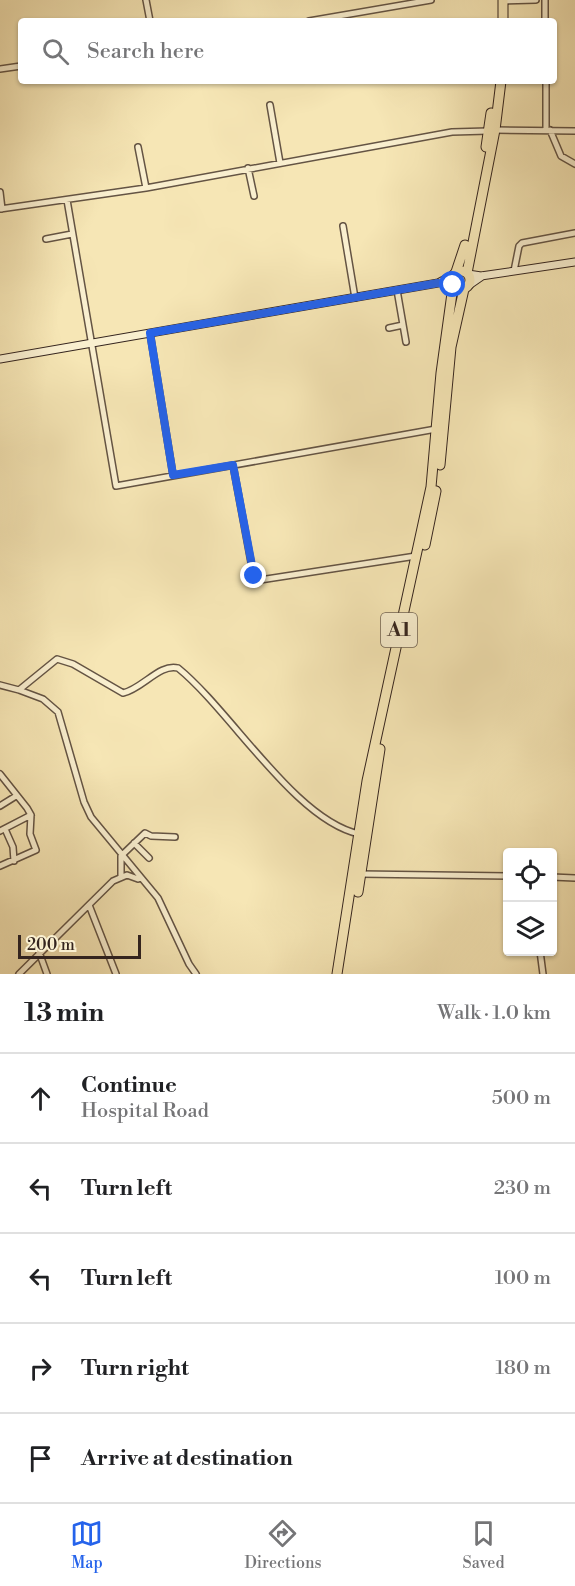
<!DOCTYPE html>
<meta charset="utf-8">
<style>
:root{--surface:#fff;--page:#f2f2f2;--text:#202124;--muted:#757577;--line:#e0e0e0;--accent:#2563eb}
body{margin:0;font-family:"Libre Bodoni",serif;background:var(--page);color:var(--text)}
.controls{position:absolute;right:18px;bottom:18px;display:grid;overflow:hidden;border-radius:6px;box-shadow:0 2px 4px #0004}
.controls button{width:54px;height:54px;display:grid;place-items:center;padding:0;border:0;border-bottom:2px solid var(--line);background:var(--surface);color:var(--text);font:30px sans-serif}
.scale{position:absolute;left:18px;bottom:15px;width:123px;box-sizing:border-box;padding-left:6px;border:3px solid #34241e;border-top:0;font-size:16px;line-height:21px;white-space:nowrap;color:#34241e;-webkit-text-stroke:4px #f9efcf;paint-order:stroke}
.stop{position:absolute;width:18px;height:18px;margin:-14px;border:4px solid #2563eb;border-radius:50%;background:#fff}
.stop.end{background:#2563eb;border-color:#fff;box-shadow:0 2px 6px #0008}
.list{margin:0;padding:0;list-style:none}
h2{display:flex;justify-content:space-between;align-items:center;height:78px;margin:0;padding:0 24px;font-size:26px}
h2 small{font-size:20px;font-weight:400;color:var(--muted)}
.list li{display:grid;grid-template-columns:39px 1fr auto;gap:18px;align-items:center;box-sizing:border-box;height:90px;padding:0 24px;border-top:2px solid var(--line)}
.list b{display:block;font-size:22px;white-space:nowrap}
.list p{margin:0;font-size:20px;white-space:nowrap;color:var(--muted)}
.list em{font-size:20px;font-style:normal;color:var(--muted)}
.icon{flex:none;width:33px;height:33px;fill:none;stroke:currentColor;stroke-width:2;stroke-linecap:round;stroke-linejoin:round}
.map{position:relative;flex:none;width:575px;height:974px;overflow:hidden}
.search{position:absolute;background:var(--surface);box-shadow:0 2px 4px #0004;left:18px;right:18px;top:18px;height:66px;display:flex;align-items:center;gap:15px;box-sizing:border-box;padding:0 21px;border-radius:6px;color:var(--muted);font-size:22px}
.sheet{height:528px;background:var(--surface)}
nav{display:flex;justify-content:space-around;align-items:center;box-sizing:border-box;height:84px;border-top:2px solid var(--line);background:var(--surface);font-size:16px;color:var(--muted)}
nav a{display:grid;justify-items:center;gap:3px}
nav .on{color:var(--accent)}
.map>svg:first-child{display:block}
.lines{fill:none;stroke-linecap:round;stroke-linejoin:round}
.street-casing{stroke:#645444;stroke-width:8}
.secondary-casing{stroke:#34241e;stroke-width:9}
.highway-casing{stroke:#34241e;stroke-width:11}
.street{stroke:#f9efcf;stroke-width:5}
.secondary{stroke:#f9efcf;stroke-width:7}
.highway{stroke:#f6e6b5;stroke-width:9}
.route{stroke:#2563eb;stroke-width:8}
.labels{text-anchor:middle;dominant-baseline:central;stroke-width:5;stroke-linejoin:round;paint-order:stroke}
.shield{fill:#f9efcf;stroke:#6f6153;stroke-width:1.5}
.shield-label{font-size:20px;font-weight:bold;fill:#34241e}
</style>
<div class="map">
<svg width="575" height="974" viewBox="0 0 575 974">
<rect width="100%" height="100%" fill="#f6e6b5"/>
<filter id="stains"><feTurbulence type="fractalNoise" baseFrequency=".00333" numOctaves="4"/><feColorMatrix values="0 0 0 0 .2 0 0 0 0 .09 0 0 0 0 .02 0 0 0 .5 -.17"/></filter>
<radialGradient id="worn" r=".72"><stop offset=".6" stop-color="#630" stop-opacity="0"/><stop offset="1" stop-color="#630" stop-opacity=".3"/></radialGradient>
<g class="lines">
<defs>
<path id="street" d="M146 0 150 21
M545 0V21
M503 1 536 0
M309 21 431 0
M0 69 21 66
M546 81V130
M270 105 280 163
M495 130 575 131
M550 130 561 156 575 164
M138 147 146 188
M248 168 254 196
M0 192 2 209
M67 200 116 486 436 429
M0 209 146 188 452 132 488 131
M343 226 355 298
M46 239 72 234
M514 271 519 246 522 243 575 233
M397 290 406 342
M389 328 403 325
M150 333 173 475
M233 465 253 573 260 580 416 556
M0 685 19 690 57 659 73 664 123 693C142 689 160 663 178 668 231 711 295 820 359 834
M19 690 43 699 58 712 84 802 91 817 158 898 189 964 196 974
M0 774 27 808 31 815 30 834 36 850 0 866
M0 806 16 796
M5 829 13 847 14 861
M0 831 31 815
M134 843 149 858
M360 874 508 876
M121 876V856L145 833 151 836 175 837
M552 877 575 878
M89 905 116 974
M540 951 543 974
M39 952 47 974
M19 974 113 881 127 875 138 879"/>
<path id="secondary" d="M468 274 481 276 575 262
M469 285 482 276
M0 359 438 283 453 275"/>
<path id="highway" d="M503 0V21
M486 147 491 113
M452 280a9 9 0 1 1 18 0a9 9 0 1 1-18 0Z
M456 272 465 245
M467 273 495 130 501 81
M440 465 451 347 464 289
M425 545 436 491
M358 892 380 749
M337 974 367 781 431 487 441 373 453 286"/>
</defs>
<use href="#street" class="street-casing"/>
<use href="#secondary" class="secondary-casing"/>
<use href="#highway" class="highway-casing"/>
<use href="#street" class="street"/>
<use href="#secondary" class="secondary"/>
<use href="#highway" class="highway"/>
</g>
<g class="lines">
<path class="route" d="M254 576 233 465 173 475 150 333 438 283 453 285"/>
</g>
<g class="labels">
<rect class="shield" x="381" y="613" width="36" height="34" rx="4.5"/>
<g class="shield-label">
<text x="399" y="630">A1</text>
</g>
</g>
<rect width="100%" height="100%" filter="url(#stains)"/>
<rect width="100%" height="100%" fill="url(#worn)"/>
</svg>
<div class="controls">
<button><svg class="icon" aria-label="locate" viewBox="0 0 24 24"><circle cx="12" cy="12" r="6"/><path d="M12 2v4M12 18v4M2 12h4M18 12h4"/></svg></button>
<button><svg class="icon" aria-label="layers" viewBox="0 0 24 24"><path d="M12 4l9 5-9 5-9-5zM3 14l9 5 9-5"/></svg></button>
</div>
<div class="scale">200 m</div>
<div class="stop" style="left:453px;top:285px"></div>
<div class="stop end" style="left:254px;top:576px"></div>
<div class="search"><svg class="icon" aria-label="search" viewBox="0 0 24 24"><circle cx="10" cy="10" r="6"/><path d="M15 15l6 6"/></svg>Search here</div>
</div>
<section class="sheet">
<h2>13 min<small>Walk · 1.0 km</small></h2>
<ul class="list">
<li><svg class="icon" aria-label="ahead" viewBox="0 0 24 24"><path d="M12 20V5M6 11l6-6 6 6"/></svg><div><b>Continue</b><p>Hospital Road</p></div><em>500 m</em></li>
<li><svg class="icon" aria-label="left" viewBox="0 0 24 24"><path d="M17 20v-9H6M10 6l-5 5 5 5"/></svg><div><b>Turn left</b></div><em>230 m</em></li>
<li><svg class="icon" aria-label="left" viewBox="0 0 24 24"><path d="M17 20v-9H6M10 6l-5 5 5 5"/></svg><div><b>Turn left</b></div><em>100 m</em></li>
<li><svg class="icon" aria-label="right" viewBox="0 0 24 24"><path d="M7 20v-9h11M14 6l5 5-5 5"/></svg><div><b>Turn right</b></div><em>180 m</em></li>
<li><svg class="icon" aria-label="arrive" viewBox="0 0 24 24"><path d="M6 21V4h12l-3 4 3 4H6"/></svg><div><b>Arrive at destination</b></div></li>
</ul>
</section>
<nav>
<a class="on"><svg class="icon" aria-label="map" viewBox="0 0 24 24"><path d="M3 6l6-2 6 2 6-2v14l-6 2-6-2-6 2zM9 4v14M15 6v14"/></svg>Map</a>
<a><svg class="icon" aria-label="directions" viewBox="0 0 24 24"><path d="M12 3l9 9-9 9-9-9zM9 14v-3h6M13 9l2 2-2 2"/></svg>Directions</a>
<a><svg class="icon" aria-label="saved" viewBox="0 0 24 24"><path d="M7 4h10v16l-5-4-5 4z"/></svg>Saved</a>
</nav>
